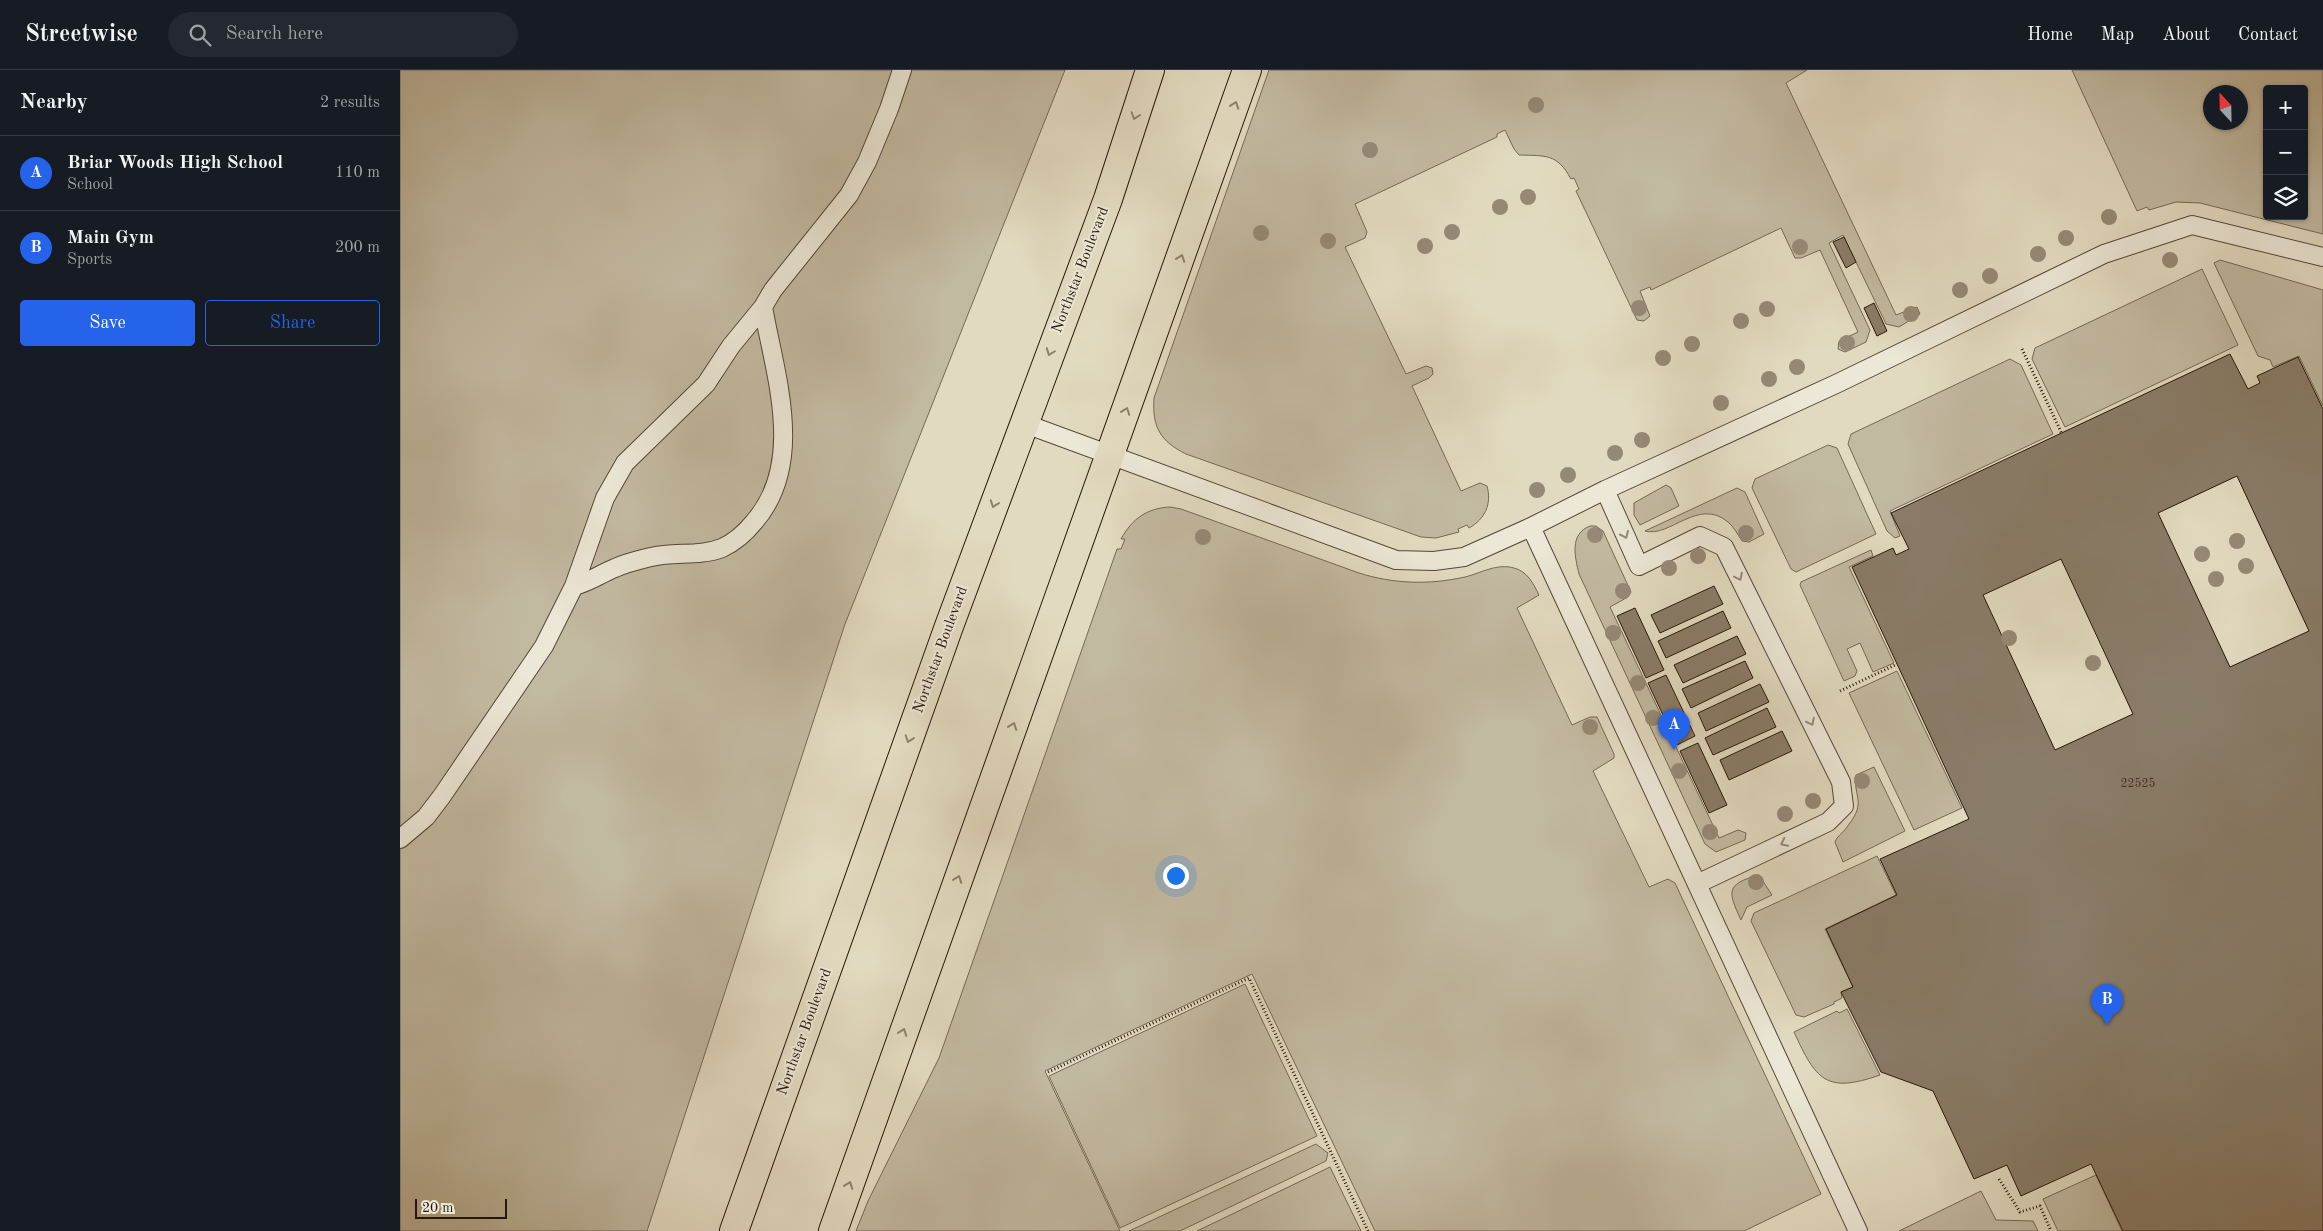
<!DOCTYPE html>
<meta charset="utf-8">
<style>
:root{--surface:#171b24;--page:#242831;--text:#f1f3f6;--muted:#9ea1a6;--line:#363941;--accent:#2563eb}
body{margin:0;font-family:"Old Standard TT",serif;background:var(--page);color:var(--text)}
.controls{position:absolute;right:15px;top:15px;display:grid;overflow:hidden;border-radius:5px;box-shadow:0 1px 4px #0004}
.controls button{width:45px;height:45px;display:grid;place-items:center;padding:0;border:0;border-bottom:1px solid var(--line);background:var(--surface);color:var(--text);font:25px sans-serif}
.compass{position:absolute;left:1803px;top:15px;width:45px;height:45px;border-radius:50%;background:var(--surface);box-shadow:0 1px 4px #0004;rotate:338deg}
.scale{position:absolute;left:15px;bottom:12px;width:92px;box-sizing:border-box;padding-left:5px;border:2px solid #281609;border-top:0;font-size:14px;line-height:18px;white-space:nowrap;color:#281609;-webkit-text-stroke:4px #ece7d6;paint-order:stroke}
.you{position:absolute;left:775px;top:805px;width:18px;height:18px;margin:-12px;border:4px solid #fff;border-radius:50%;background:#1a73e8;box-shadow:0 0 0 8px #1a73e833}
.badge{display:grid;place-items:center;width:32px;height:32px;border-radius:50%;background:var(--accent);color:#fff;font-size:16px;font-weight:700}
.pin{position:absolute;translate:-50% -41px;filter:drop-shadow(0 1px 2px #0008)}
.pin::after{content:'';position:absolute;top:26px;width:18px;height:15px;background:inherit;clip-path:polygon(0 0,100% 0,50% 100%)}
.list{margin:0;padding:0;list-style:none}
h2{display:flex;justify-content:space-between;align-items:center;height:65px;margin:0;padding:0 20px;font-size:21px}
h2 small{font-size:16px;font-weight:400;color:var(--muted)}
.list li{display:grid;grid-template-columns:32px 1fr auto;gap:15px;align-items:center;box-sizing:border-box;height:75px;padding:0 20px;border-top:1px solid var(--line)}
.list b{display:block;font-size:19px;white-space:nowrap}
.list p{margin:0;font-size:16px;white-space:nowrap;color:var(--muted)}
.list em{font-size:16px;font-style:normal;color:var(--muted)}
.actions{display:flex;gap:10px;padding:15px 20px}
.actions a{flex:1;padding:11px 0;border:1px solid var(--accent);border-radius:5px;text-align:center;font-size:18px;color:var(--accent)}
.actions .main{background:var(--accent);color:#fff}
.icon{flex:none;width:28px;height:28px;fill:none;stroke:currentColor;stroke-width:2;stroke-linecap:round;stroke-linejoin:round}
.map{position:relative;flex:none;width:1923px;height:1161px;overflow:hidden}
header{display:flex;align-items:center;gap:30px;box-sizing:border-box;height:70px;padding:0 25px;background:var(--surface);border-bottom:1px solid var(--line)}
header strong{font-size:24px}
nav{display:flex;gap:28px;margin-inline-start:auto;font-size:18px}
.search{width:350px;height:45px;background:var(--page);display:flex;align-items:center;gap:12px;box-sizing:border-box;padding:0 18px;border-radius:28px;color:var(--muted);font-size:19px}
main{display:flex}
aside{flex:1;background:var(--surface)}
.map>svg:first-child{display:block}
.green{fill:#c2b9a1;stroke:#756855;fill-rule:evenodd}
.building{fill:#897c68;stroke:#281609;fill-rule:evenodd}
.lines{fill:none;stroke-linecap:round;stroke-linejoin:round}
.lane-casing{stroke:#564737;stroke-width:20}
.primary-casing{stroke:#281609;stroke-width:30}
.path{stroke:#281609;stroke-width:3;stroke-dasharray:1 2.5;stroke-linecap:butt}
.lane{stroke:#ece7d6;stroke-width:18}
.primary{stroke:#e2dac0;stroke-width:28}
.tree{fill:#958975}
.oneway{stroke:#8e826e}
.oneway2{stroke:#94897a}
.labels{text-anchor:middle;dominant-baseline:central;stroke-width:4;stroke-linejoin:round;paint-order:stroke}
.number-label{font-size:12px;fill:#403021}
.street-label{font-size:15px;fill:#281609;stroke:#ece7d6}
</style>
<header>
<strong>Streetwise</strong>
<div class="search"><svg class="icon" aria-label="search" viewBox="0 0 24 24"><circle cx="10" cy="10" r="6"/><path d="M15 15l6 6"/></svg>Search here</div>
<nav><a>Home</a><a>Map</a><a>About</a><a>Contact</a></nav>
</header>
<main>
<aside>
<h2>Nearby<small>2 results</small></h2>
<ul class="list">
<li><span class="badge">A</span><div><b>Briar Woods High School</b><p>School</p></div><em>110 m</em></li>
<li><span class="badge">B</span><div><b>Main Gym</b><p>Sports</p></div><em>200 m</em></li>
</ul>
<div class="actions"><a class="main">Save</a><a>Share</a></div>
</aside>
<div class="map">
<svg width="1923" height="1161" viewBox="0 0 1923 1161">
<rect width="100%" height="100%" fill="#e2dac0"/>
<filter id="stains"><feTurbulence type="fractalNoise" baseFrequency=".004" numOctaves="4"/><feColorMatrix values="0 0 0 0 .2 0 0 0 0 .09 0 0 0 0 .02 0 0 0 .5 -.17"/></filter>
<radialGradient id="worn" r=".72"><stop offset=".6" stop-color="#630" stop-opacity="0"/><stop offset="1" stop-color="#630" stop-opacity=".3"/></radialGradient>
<path class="green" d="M0 0H665L445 554 247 1161H0Z
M869 0H1407L1386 13 1496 245 1517 237 1520 244 1499 257 1486 254 1443 165 1429 173 1470 260 1466 272 1445 282 1438 279 1439 271 1458 262 1420 180 1401 188H1395L1381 158 1251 220 1250 217 1240 221 1250 246 1244 251 1237 250 1176 121 1179 119 1174 108 1171 109C1157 83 1145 86 1119 85L1114 79 1105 60 1097 64V67L955 134 967 162 965 168 945 177 1006 304 1026 296 1032 298 1033 304 1029 308 1012 316 1061 421 1080 413 1087 416C1092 434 1085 449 1069 458L1067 455 1058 459 1059 462 1036 468 1021 467 786 384C760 371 752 357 754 328Z
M1672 0H1923V164L1800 133 1776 132 1749 140 1747 137 1737 141ZM1867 19H1904V146H1867ZM1810 22H1840V52H1810Z
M1820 190 1923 220V336L1899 286 1873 297 1870 290 1858 286 1814 193Z
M1802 199 1838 275 1665 357 1632 289 1635 278Z
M1610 289 1621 295 1653 364 1490 441 1500 466 1495 468 1487 461 1448 374 1451 364Z
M1428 375 1437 378 1476 464 1396 502 1391 499 1352 418 1355 409Z
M1266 415 1271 418 1279 436 1240 455 1234 445V433Z
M1337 418 1345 422 1364 464 1349 472 1342 471C1338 465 1334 457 1328 452 1298 427 1270 468 1245 461Z
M770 437 781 439 959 503C994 514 1029 515 1065 507 1081 503 1097 493 1114 498 1127 501 1133 513 1139 525L1117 538 1172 655 1190 647H1197L1214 684V688L1193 701 1249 817 1268 809 1275 813 1421 1124 1344 1161H975L852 904 645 1001 720 1161H456L468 1131 539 988 717 479H721L725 469H721C732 449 747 438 770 437Z
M1190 456H1196L1203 461 1231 522 1228 527 1210 537 1319 768 1338 760 1346 763 1345 770 1316 782 1305 774 1179 504C1175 487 1169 464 1190 456Z
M1471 480 1473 486 1449 497 1494 593 1473 602 1460 573 1447 579 1457 601 1455 606 1444 611 1400 515 1401 512Z
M1497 601 1562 738 1514 760 1449 623Z
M1474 697 1505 761 1443 792 1435 772C1437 766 1443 763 1447 757 1465 734 1456 731 1455 708L1456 705Z
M1477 786 1496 825 1425 859 1453 917 1441 922 1442 928 1434 932V934L1404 947 1396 945 1351 851 1354 843Z
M1359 805 1372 825 1347 837 1341 850C1328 822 1325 814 1359 805Z
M845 914 917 1066 720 1158 649 1006Z
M1447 939 1480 1005C1426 1024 1416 1010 1394 962L1437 941 1439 943Z
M916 1074 928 1083 926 1091 780 1161H729Z
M930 1097 961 1161H797Z
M1696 1105 1722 1161H1658L1643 1129Z
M1581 1121 1596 1150 1633 1151 1638 1161H1499Z"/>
<path class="building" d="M1444 167 1456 192 1446 198 1433 172Z
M1474 233 1487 261 1477 266 1464 238Z
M1830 284 1848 319 1860 313 1857 306 1898 287 1923 339V1161H1723L1691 1094 1621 1126 1607 1095 1574 1109 1533 1021 1481 1002 1441 922 1453 917 1426 859 1497 825 1480 789 1569 749 1452 497 1493 478 1496 485 1509 479 1491 443ZM1837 406 1909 561 1830 597 1758 443ZM1661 489 1733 644 1655 680 1583 525Z
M1314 516 1323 534 1260 563 1251 545Z
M1235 538 1264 600 1246 608 1217 546Z
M1323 541 1331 558 1266 588 1258 571Z
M1337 566 1346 584 1283 613 1274 595Z
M1345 591 1353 608 1291 638 1282 619Z
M1266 605 1295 666 1277 675 1248 613Z
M1360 614 1369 632 1306 661 1298 643Z
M1367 638 1376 657 1313 685 1305 668Z
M1382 661 1392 681 1329 710 1320 690Z
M1298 673 1327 735 1309 743 1280 681Z"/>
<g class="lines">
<defs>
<path id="lane" d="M623 353 996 490 1034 491 1064 487 1131 457
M1205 420 1239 496 1300 466 1324 477 1441 712 1444 736 1428 752 1297 814
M174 516C190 512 200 504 215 498 226 493 239 490 251 487 274 481 299 487 322 478 335 472 346 462 354 452 406 393 375 305 363 237L373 220 449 125 467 92 489 39 502 0
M0 769 26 747 42 726 144 576 174 516 205 428 225 393 306 314 331 276 363 237
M1458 1161 1131 457 1205 420 1436 314 1704 184 1792 155 1923 187"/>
<path id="primary" d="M334 1161 548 559 708 129 750 0
M433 1161 847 0"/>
</defs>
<use href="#lane" class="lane-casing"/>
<use href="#primary" class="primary-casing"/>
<path class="path" d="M1622 279 1662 364
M1440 621 1497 594
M648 1002 849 908 968 1161
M1599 1109 1620 1142 1640 1136 1651 1161"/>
<use href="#lane" class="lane"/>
<use href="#primary" class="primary"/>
</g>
<g class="tree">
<circle cx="1136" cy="35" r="8"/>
<circle cx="970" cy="80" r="8"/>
<circle cx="1128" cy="127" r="8"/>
<circle cx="1100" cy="137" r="8"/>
<circle cx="1709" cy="147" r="8"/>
<circle cx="1052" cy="162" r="8"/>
<circle cx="861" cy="163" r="8"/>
<circle cx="1666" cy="168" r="8"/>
<circle cx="928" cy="171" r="8"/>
<circle cx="1025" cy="176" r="8"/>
<circle cx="1400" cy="177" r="8"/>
<circle cx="1638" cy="184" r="8"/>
<circle cx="1770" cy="190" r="8"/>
<circle cx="1590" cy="206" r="8"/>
<circle cx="1560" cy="220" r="8"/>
<circle cx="1239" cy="238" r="8"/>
<circle cx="1367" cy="239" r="8"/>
<circle cx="1511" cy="244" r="8"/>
<circle cx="1341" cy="251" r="8"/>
<circle cx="1447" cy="273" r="8"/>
<circle cx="1292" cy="274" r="8"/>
<circle cx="1263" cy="288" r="8"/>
<circle cx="1397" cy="297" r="8"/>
<circle cx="1369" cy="309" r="8"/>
<circle cx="1321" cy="333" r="8"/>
<circle cx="1242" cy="370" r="8"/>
<circle cx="1215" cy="383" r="8"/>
<circle cx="1168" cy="405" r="8"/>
<circle cx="1137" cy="420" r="8"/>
<circle cx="1346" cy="463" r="8"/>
<circle cx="1195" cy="465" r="8"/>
<circle cx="803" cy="467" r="8"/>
<circle cx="1837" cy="471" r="8"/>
<circle cx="1802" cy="484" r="8"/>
<circle cx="1298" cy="486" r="8"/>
<circle cx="1846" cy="496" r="8"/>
<circle cx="1269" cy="498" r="8"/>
<circle cx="1816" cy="509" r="8"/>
<circle cx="1223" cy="521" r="8"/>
<circle cx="1213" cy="563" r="8"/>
<circle cx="1609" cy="568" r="8"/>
<circle cx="1693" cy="593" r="8"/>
<circle cx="1238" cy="613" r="8"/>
<circle cx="1253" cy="648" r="8"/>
<circle cx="1190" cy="657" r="8"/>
<circle cx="1279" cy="701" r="8"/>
<circle cx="1462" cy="711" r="8"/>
<circle cx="1413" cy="731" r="8"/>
<circle cx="1385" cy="744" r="8"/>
<circle cx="1310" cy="762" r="8"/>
<circle cx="1356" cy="812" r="8"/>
</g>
<defs><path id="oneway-chevron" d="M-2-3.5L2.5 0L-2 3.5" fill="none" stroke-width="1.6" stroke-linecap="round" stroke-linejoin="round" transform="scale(1.25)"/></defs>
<g class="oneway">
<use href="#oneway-chevron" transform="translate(835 35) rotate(-70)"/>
<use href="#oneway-chevron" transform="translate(735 46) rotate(108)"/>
<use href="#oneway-chevron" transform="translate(781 188) rotate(-70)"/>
<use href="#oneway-chevron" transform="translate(650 282) rotate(111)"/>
<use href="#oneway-chevron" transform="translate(726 341) rotate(-70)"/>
<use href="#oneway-chevron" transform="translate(594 434) rotate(110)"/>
<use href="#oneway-chevron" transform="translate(613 656) rotate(-70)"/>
<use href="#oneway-chevron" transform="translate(509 669) rotate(109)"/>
<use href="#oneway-chevron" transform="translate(558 809) rotate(-70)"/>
<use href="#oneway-chevron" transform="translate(503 962) rotate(-70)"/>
<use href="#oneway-chevron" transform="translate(449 1115) rotate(-70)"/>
</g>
<g class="oneway2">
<use href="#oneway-chevron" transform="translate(1225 465) rotate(66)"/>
<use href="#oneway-chevron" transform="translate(1339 507) rotate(64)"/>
<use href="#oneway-chevron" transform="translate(1411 652) rotate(64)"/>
<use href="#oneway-chevron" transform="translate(1384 773) rotate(154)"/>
</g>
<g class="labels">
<g class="number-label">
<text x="1738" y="714">22525</text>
</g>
<g class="street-label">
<text transform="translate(681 200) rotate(-69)">Northstar Boulevard</text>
<text transform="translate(541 580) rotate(-70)">Northstar Boulevard</text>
<text transform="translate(405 962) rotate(-70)">Northstar Boulevard</text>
</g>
</g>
<rect width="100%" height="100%" filter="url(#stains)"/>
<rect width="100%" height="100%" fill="url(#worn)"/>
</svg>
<div class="controls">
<button>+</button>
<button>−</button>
<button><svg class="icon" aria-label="layers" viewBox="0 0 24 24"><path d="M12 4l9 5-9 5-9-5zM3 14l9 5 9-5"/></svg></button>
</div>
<svg class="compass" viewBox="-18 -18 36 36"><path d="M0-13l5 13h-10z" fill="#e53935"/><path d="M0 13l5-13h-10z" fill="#9ea1a6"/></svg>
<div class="scale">20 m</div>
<div class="you"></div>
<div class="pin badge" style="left:1274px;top:680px">A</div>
<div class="pin badge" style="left:1707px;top:955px">B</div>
</div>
</main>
